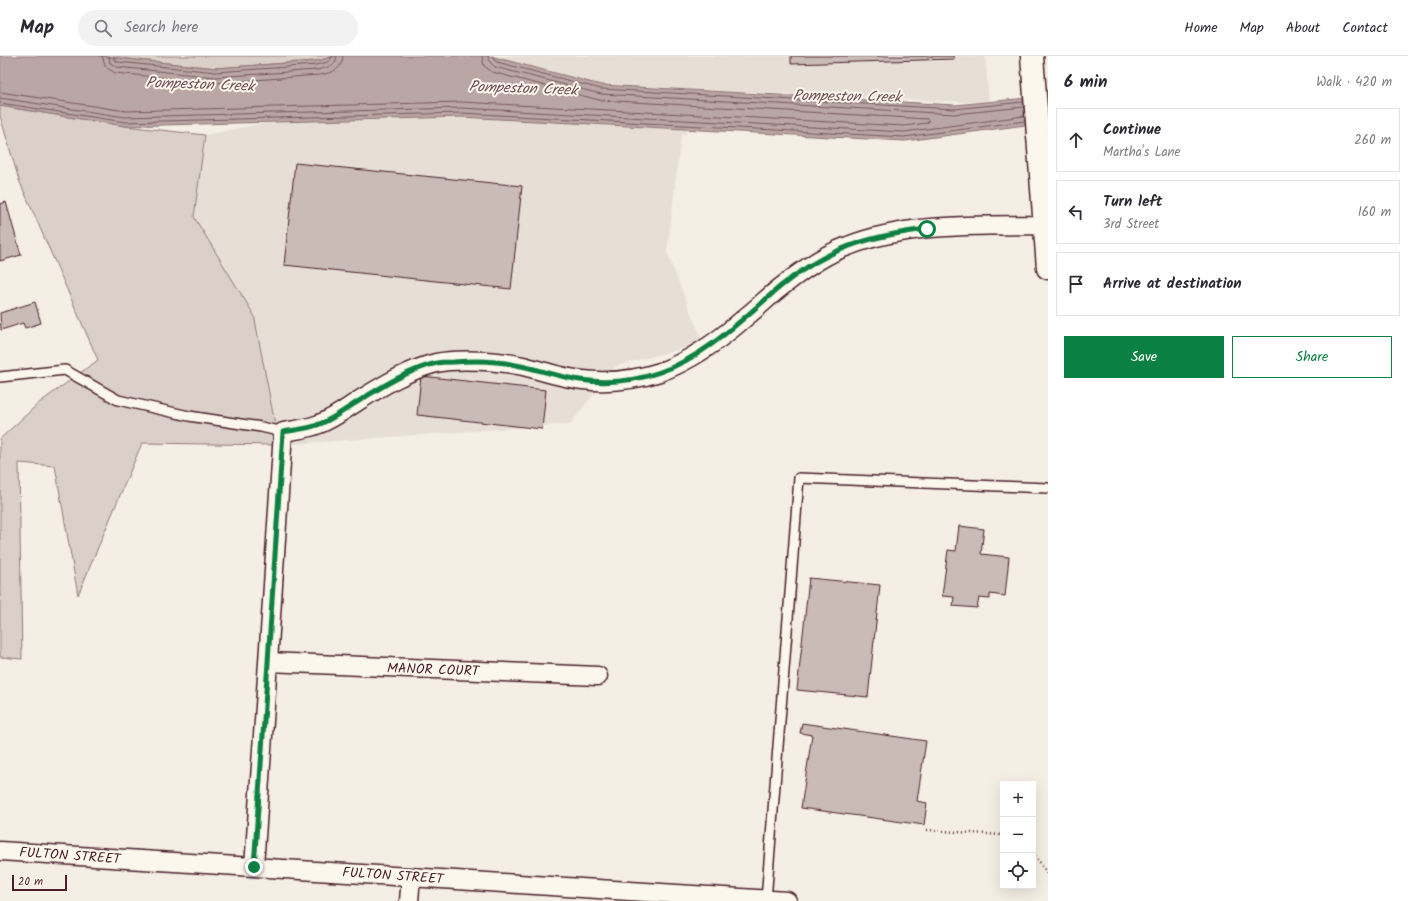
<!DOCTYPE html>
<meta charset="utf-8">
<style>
:root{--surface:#fff;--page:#f2f2f3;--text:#2b2b33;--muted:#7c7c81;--line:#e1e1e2;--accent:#0b8043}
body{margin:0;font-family:Kalam,sans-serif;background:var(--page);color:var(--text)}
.controls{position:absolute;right:12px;bottom:12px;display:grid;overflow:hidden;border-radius:0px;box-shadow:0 4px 16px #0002}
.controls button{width:36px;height:36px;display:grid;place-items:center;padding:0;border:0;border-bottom:1px solid var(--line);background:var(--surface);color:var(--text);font:20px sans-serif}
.scale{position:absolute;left:12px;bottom:10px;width:55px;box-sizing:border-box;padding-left:4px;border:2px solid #4a1f2b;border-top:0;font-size:11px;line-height:14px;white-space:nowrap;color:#4a1f2b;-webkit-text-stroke:3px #fbf7ec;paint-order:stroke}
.stop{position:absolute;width:12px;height:12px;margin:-9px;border:3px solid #0b8043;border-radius:50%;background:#fff}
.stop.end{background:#0b8043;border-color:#fff;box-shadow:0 1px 4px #0008}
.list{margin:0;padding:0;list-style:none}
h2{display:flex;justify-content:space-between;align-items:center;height:52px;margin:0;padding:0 16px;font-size:17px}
h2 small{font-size:13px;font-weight:400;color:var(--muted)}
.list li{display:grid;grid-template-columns:26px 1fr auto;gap:12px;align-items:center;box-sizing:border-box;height:64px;margin:0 8px 8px;padding:0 8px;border:1px solid var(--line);border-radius:0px}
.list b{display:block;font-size:15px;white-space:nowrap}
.list p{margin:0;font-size:13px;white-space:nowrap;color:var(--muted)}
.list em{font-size:13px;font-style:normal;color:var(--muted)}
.actions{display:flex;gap:8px;padding:12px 16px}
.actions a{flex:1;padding:9px 0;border:1px solid var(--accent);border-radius:0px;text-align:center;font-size:14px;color:var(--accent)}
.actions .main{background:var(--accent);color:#fff}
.icon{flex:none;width:22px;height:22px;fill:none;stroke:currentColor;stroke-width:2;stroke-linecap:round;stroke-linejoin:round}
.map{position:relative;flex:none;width:1048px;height:845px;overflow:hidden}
header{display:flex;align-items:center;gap:24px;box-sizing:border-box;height:56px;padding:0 20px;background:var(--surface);border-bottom:1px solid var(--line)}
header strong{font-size:19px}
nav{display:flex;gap:22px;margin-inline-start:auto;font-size:14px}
.search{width:280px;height:36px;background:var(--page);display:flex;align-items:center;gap:10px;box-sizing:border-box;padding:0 14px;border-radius:22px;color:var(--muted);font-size:15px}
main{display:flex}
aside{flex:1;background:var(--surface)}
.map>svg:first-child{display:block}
.built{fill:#e7dfd6}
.green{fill:#dbd0c9;stroke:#92787a}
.water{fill:#baa7a5;stroke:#8d7174}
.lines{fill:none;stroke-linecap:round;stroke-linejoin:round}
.shore{stroke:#77555c;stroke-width:1}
.building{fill:#cabbb6;stroke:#4a1f2b}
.lane-casing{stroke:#4a1f2b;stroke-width:12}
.street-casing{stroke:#4a1f2b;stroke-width:21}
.primary-casing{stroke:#4a1f2b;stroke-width:25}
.path{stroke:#4a1f2b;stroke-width:2.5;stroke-dasharray:1 3;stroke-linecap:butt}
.lane{stroke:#fbf7ec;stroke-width:9}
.street{stroke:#fbf7ec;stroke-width:18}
.primary{stroke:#fbf7ec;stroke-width:22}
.route{stroke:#0b8043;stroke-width:5}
.labels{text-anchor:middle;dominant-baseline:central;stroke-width:4;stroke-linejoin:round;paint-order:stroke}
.street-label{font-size:14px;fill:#4a1f2b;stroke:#fbf7ec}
.water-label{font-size:15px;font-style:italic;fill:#714f56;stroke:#fbf7ec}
</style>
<header>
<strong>Map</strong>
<div class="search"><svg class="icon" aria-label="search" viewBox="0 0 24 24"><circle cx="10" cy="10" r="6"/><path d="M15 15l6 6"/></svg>Search here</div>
<nav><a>Home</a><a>Map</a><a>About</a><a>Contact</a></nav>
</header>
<main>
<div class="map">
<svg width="1048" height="845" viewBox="0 0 1048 845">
<rect width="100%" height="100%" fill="#f4eee4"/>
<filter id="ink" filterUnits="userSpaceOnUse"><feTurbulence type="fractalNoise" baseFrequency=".025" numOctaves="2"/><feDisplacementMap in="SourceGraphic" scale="8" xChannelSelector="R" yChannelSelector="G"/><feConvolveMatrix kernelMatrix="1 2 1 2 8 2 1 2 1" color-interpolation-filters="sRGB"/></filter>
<g filter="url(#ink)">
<path class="built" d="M476 0H985L989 47 745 36 681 80 667 197 703 287 616 310 570 368 279 389 194 161 205 79 476 24Z"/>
<path class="green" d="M98 0H336L316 5 216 12Z
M0 50 125 70 205 79 194 161 254 259 279 389 142 387 78 539 55 410 19 407 22 603 0 601V383L39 347 98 304 19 124 0 60Z"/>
<path class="water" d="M0 0H98L216 12 316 5 336 0H490L601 29 955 49 1048 40V66L905 85 461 61 125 70 0 50Z"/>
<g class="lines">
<path class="shore" d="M102 0 106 11 115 17 216 27 319 19C331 17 342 15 343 0
M109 0 110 7 117 11 216 21 317 14C327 11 336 11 337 0
M114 0V4L118 6 216 16 316 9C322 7 332 7 332 0
M488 0 490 6 495 11 601 38 954 58 1024 51
M493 0 494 4 497 6 601 33 954 53 1023 46
M0 36 126 55 461 46 904 70 927 67 929 65 927 63 599 44 492 16 484 10 482 0
M0 42 125 61 461 52 904 76 1024 60
M0 47 125 66 461 57 904 81 1025 65"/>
</g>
<path class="building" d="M791 0H954V3L791 8Z
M295 107 522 130 511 233 284 209Z
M6 146 21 199 0 205V148Z
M35 246 41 267 25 272 23 267 1 274 0 257Z
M421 320 546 334 542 373 417 359Z
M959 470 984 473 981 498 1009 501 1005 540 990 538V543L979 542 977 552 953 550 954 541 942 540 948 494 956 495Z
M809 522 880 529 868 641 797 634Z
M802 667 926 685 917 745 927 747 924 769 801 752 812 679 800 677Z"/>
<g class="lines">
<defs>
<path id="lane" d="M0 321 65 314 118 344 189 360 261 371 283 376
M766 844 799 422 1048 432"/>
<path id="street" d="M268 606 598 620
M0 795 787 845
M254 811 268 606 283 376C294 374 308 373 319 368 333 363 346 353 358 345 382 330 408 314 436 307 458 302 501 305 523 310 543 315 563 322 583 324 609 327 635 324 660 316 693 304 721 283 747 260 760 250 771 238 785 228 804 213 825 198 848 190 910 166 980 170 1045 169
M409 845 411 821"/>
<path id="primary" d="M1032 0 1048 212"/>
</defs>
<use href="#lane" class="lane-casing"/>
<use href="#street" class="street-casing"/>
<use href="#primary" class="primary-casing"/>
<path class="path" d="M927 774 1003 779
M1033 796 1048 819"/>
<use href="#lane" class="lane"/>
<use href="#street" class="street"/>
<use href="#primary" class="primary"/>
</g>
</g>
<g class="lines" filter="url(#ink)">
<path class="route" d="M254 811 268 606 283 376C294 374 307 373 317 369 330 365 343 355 354 348 378 333 409 313 437 307 442 306 449 306 454 306 476 304 500 305 521 310 541 314 560 321 580 324 607 328 635 325 660 316 708 299 743 262 781 230 828 192 869 180 927 173"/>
</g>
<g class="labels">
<g class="street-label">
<text transform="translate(433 614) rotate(2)">MANOR COURT</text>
<text transform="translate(70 800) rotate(4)">FULTON STREET</text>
<text transform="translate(393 820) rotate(4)">FULTON STREET</text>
</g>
<g class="water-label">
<text transform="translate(200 29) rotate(2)">Pompeston Creek</text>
<text transform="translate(523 33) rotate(2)">Pompeston Creek</text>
<text transform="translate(847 41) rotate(1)">Pompeston Creek</text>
</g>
</g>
</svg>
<div class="controls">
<button>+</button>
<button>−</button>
<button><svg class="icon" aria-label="locate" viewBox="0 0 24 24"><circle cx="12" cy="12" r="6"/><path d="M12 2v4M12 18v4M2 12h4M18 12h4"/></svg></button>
</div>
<div class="scale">20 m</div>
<div class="stop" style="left:927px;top:173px"></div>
<div class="stop end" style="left:254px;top:811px"></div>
</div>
<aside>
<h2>6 min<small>Walk · 420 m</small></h2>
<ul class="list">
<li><svg class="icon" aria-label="ahead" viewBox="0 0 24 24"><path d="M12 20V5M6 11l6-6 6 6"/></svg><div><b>Continue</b><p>Martha's Lane</p></div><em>260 m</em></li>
<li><svg class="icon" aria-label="left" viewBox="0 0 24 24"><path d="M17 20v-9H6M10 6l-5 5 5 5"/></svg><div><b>Turn left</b><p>3rd Street</p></div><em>160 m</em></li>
<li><svg class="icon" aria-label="arrive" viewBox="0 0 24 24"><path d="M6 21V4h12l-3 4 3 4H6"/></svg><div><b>Arrive at destination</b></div></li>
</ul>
<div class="actions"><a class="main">Save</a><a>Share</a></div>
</aside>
</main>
